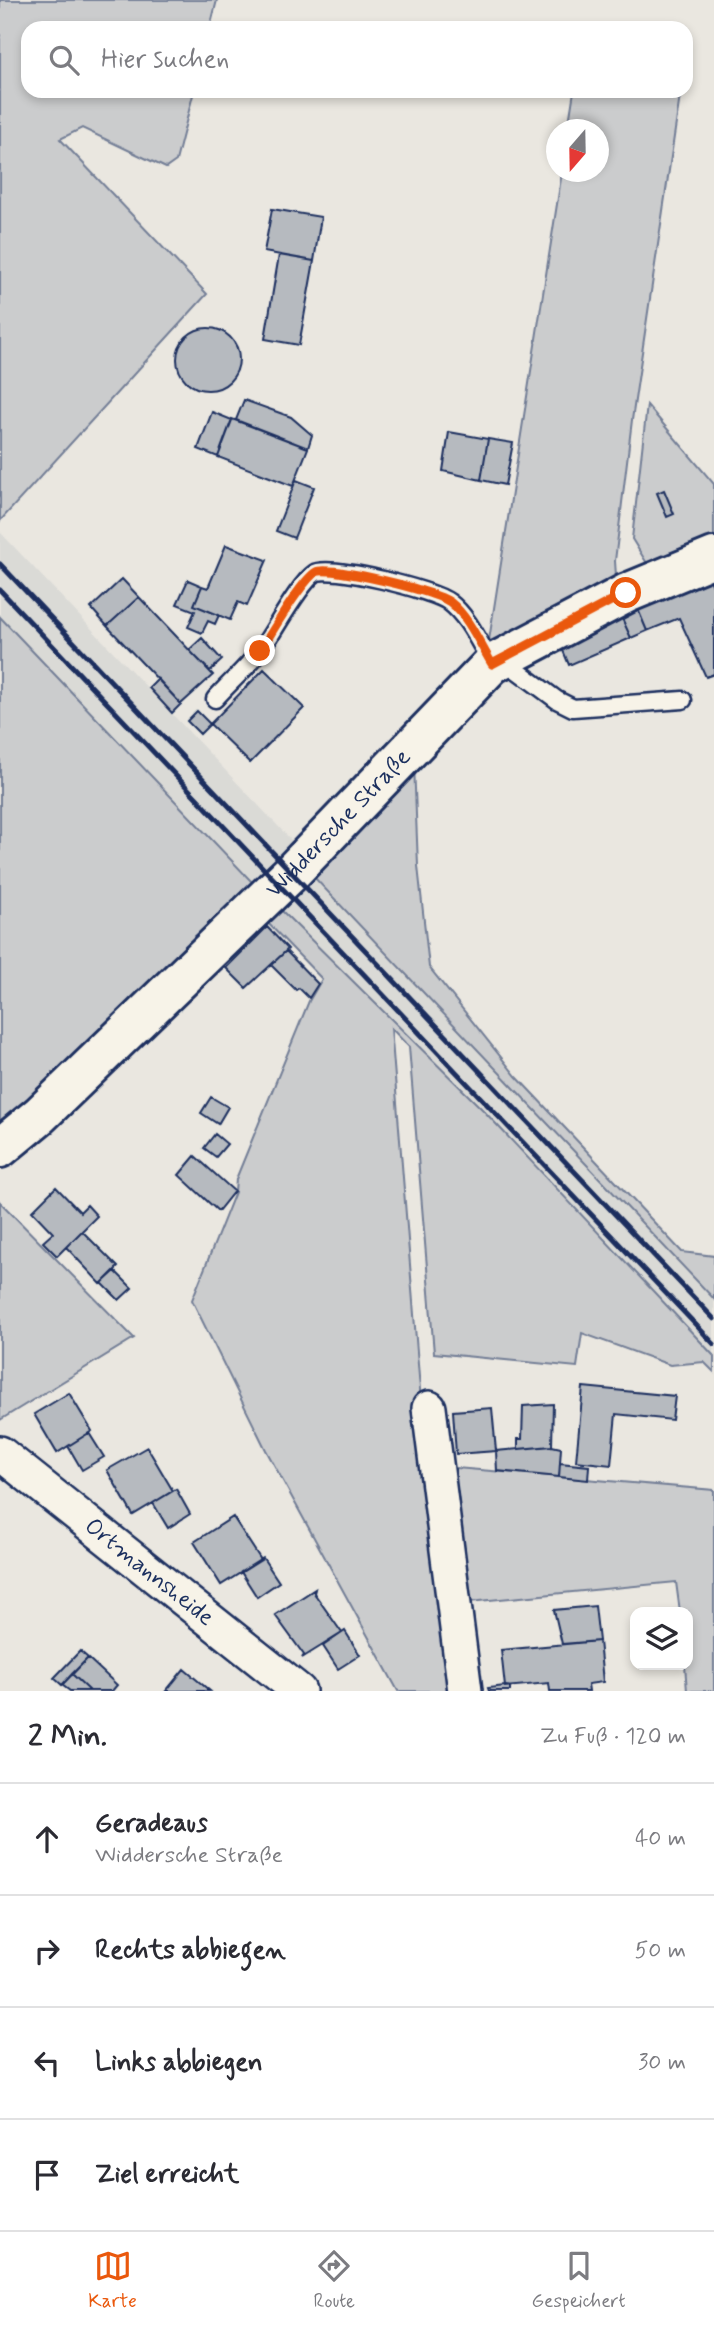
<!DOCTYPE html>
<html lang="de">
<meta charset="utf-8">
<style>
:root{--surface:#fff;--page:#f7f7f7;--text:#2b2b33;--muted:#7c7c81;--line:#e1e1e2;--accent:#ea580c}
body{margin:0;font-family:Mynerve,sans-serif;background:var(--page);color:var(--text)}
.controls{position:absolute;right:21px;bottom:21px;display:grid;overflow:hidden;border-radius:14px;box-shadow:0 4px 10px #0003}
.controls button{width:63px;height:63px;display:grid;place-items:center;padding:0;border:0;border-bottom:2px solid var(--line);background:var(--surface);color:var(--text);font:35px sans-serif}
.compass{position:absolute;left:546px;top:119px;width:63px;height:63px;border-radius:50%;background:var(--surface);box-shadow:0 4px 10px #0003;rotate:200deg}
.stop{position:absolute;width:21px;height:21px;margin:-16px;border:5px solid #ea580c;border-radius:50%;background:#fff}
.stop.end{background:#ea580c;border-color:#fff;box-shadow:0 2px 7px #0008}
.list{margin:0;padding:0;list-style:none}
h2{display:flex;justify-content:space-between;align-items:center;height:91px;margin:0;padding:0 28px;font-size:30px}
h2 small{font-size:23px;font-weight:400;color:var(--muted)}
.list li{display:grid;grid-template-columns:46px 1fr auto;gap:21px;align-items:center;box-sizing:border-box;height:112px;padding:0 28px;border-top:2px solid var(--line)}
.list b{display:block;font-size:26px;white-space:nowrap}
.list p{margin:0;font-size:23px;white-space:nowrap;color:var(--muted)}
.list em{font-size:23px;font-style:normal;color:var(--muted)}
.icon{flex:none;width:38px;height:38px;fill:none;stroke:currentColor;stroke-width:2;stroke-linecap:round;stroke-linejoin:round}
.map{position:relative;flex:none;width:714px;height:1691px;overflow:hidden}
.search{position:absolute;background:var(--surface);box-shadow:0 4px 10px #0003;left:21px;right:21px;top:21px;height:77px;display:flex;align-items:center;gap:18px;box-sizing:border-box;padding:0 24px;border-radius:21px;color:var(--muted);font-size:26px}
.sheet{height:539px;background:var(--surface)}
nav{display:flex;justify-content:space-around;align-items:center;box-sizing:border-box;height:98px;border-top:2px solid var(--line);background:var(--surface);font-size:19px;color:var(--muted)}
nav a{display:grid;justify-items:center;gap:4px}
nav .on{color:var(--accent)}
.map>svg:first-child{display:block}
.built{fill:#dadad6}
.green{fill:#cbcccd;stroke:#737e96;stroke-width:2}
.building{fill:#b6babf;stroke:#1b2f5e;stroke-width:2}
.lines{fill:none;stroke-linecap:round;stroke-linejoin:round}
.service-casing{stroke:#1b2f5e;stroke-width:21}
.minor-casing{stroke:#1b2f5e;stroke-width:38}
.tertiary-casing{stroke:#1b2f5e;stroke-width:44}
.service{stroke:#f7f3e8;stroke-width:16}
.minor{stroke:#f7f3e8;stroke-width:33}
.tertiary{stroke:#f7f3e8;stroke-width:38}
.rail{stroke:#1b2f5e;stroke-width:5}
.route{stroke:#ea580c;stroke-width:9}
.labels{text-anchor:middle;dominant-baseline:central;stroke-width:7;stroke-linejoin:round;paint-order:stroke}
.street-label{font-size:24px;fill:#1b2f5e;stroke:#f7f3e8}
</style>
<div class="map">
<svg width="714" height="1691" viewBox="0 0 714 1691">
<rect width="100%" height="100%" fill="#eae7e0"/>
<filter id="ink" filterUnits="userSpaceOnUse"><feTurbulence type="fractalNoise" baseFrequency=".0143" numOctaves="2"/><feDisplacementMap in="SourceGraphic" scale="14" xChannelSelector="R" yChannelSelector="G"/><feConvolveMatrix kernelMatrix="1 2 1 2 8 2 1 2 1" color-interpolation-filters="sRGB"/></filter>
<g filter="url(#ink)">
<path class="built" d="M0 532 294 843 312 874 714 1299V1356L483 1110 253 883 0 617Z"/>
<path class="green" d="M0 0H217L210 28H28V91H194L176 161 166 168 82 128 60 139 207 294 0 521Z
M574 91H675L680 96 632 420 615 561 617 591 487 653 562 172H598V130L568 129Z
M647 405 714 484V544L653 573 632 539Z
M0 617 253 883 193 955 0 1136Z
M414 763 418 866 429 967 516 1076 682 1252 714 1256V1299L311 874Z
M277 906 483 1110 714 1356V1372L704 1362 670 1365 582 1333 577 1367 434 1353 409 1047 391 1028 426 1464 452 1691H398L266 1450 192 1300 235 1192 236 1179 309 1001 322 979 264 919Z
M0 1202 134 1338 0 1420Z
M444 1467 714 1490V1691H687L685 1665H688V1612H680L676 1582 459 1603Z"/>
<path class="building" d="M272 209 321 217 314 261 264 252Z
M279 255 314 261 299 345 265 339Z
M177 359a31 31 0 1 1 62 0a31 31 0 1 1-62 0Z
M244 400 291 417 312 435 308 448 236 420Z
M212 412 232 420 218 457 198 449Z
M232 419 308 448 293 486 218 457Z
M449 432 488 439 481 480 443 471Z
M488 439 513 443 505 485 481 480Z
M296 480 314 487 294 538 276 531Z
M664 490 674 514 667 517 657 493Z
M226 545 267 560 247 606 238 602 230 620 194 605 202 586 208 588Z
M708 575 714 588V674L706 677 679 618 647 631 637 607Z
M122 579 139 597 107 626 91 608Z
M188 580 202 586 194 605 219 615 215 624 208 621 202 633 188 627 195 611 177 604Z
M139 597 213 675 181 704 107 626Z
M637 607 647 631 631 638 620 614Z
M620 614 631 638 569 665 559 641Z
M202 638 222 660 210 671 189 650Z
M264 669 304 708 250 763 210 724Z
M158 679 181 704 172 713 149 688Z
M197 711 210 724 200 734 187 721Z
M267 927 288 949 246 988 226 968Z
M286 951 318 984 309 998 299 988 296 990 271 965Z
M211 1097 228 1107 218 1124 201 1113Z
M215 1134 227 1144 216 1157 204 1148Z
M195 1156 234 1191 218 1211 179 1175Z
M56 1187 80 1212 87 1205 97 1216 57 1256 43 1242 53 1233 32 1211Z
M82 1231 118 1267 101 1284 66 1247Z
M115 1271 132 1288 119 1300 102 1283Z
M583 1387 675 1396 672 1420 616 1414 611 1465 576 1461Z
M69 1393 92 1431 57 1453 34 1414Z
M553 1404 552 1446 518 1449V1439H522L523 1406Z
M492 1408 496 1451 456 1454 453 1411Z
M89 1433 104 1457 82 1470 68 1446Z
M552 1446 561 1448 559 1477 497 1471 496 1451Z
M147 1447 173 1491 133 1515 107 1470Z
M560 1463 589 1466 588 1480 559 1477Z
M176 1489 190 1514 168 1528 153 1503Z
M233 1517 261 1560 221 1585 194 1542Z
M263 1558 279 1582 257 1597 241 1572Z
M315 1589 314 1593 342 1633 302 1658 304 1655 275 1615Z
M595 1606 599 1641 562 1644 554 1610Z
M345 1631 360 1655 338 1669 323 1646Z
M599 1641 603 1682 588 1684 589 1691H550L549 1683 505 1687 501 1650Z
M80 1651 88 1658 62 1685 54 1678Z
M88 1658 117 1685 112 1691H90L72 1674Z
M184 1669 210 1691H166Z
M72 1674 90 1691H70L62 1685Z
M505 1686 510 1687V1691H489L488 1688Z"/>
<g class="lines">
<defs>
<path id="service" d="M503 660 557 700 573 708 683 700
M215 699C230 682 249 666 262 648 275 630 299 584 315 573 327 564 435 590 449 602 468 616 480 644 492 664"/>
<g id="minor">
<path d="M429 1408 465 1691"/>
<path id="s1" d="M0 1453 299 1691"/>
</g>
<g id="tertiary">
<path id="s2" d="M0 1148 40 1115 292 872 492 664 627 593 714 557"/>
</g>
</defs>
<use href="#service" class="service-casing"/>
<use href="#minor" class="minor-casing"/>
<use href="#tertiary" class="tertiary-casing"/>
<use href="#service" class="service"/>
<use href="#minor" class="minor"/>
<use href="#tertiary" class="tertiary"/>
<path class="rail" d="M0 564 714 1319
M0 590 714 1344"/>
</g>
</g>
<g class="lines" filter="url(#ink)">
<path class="route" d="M260 651C271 634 301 581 316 572 328 565 436 591 450 602 468 616 480 644 492 664L626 593"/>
</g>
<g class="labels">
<g class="street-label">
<text stroke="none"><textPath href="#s2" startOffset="469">Widdersche Straße</textPath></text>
<text stroke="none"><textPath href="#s1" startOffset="191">Ortmannsheide</textPath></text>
</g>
</g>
</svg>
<div class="controls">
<button><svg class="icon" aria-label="layers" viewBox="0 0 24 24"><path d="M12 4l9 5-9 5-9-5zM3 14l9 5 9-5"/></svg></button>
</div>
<svg class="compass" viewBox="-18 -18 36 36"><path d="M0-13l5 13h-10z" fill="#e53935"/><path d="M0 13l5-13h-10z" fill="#7c7c81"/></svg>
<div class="stop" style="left:626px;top:593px"></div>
<div class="stop end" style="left:260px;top:651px"></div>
<div class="search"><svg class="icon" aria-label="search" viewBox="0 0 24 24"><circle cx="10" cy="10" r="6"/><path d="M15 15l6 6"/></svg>Hier suchen</div>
</div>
<section class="sheet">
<h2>2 Min.<small>Zu Fuß · 120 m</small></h2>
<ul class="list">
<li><svg class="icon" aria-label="ahead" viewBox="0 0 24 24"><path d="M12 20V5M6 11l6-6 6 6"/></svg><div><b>Geradeaus</b><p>Widdersche Straße</p></div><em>40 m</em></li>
<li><svg class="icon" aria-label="right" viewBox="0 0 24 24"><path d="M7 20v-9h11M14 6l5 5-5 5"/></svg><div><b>Rechts abbiegen</b></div><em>50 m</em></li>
<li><svg class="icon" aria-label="left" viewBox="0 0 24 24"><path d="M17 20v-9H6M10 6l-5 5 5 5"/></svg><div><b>Links abbiegen</b></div><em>30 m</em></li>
<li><svg class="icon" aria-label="arrive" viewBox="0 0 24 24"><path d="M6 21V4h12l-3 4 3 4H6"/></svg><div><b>Ziel erreicht</b></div></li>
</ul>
</section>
<nav>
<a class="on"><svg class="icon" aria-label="map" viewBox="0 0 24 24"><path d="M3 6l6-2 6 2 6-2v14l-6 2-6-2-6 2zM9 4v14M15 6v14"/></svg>Karte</a>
<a><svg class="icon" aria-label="directions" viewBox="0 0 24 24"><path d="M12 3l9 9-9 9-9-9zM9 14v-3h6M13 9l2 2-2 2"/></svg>Route</a>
<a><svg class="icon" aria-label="saved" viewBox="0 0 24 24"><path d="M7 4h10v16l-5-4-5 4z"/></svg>Gespeichert</a>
</nav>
